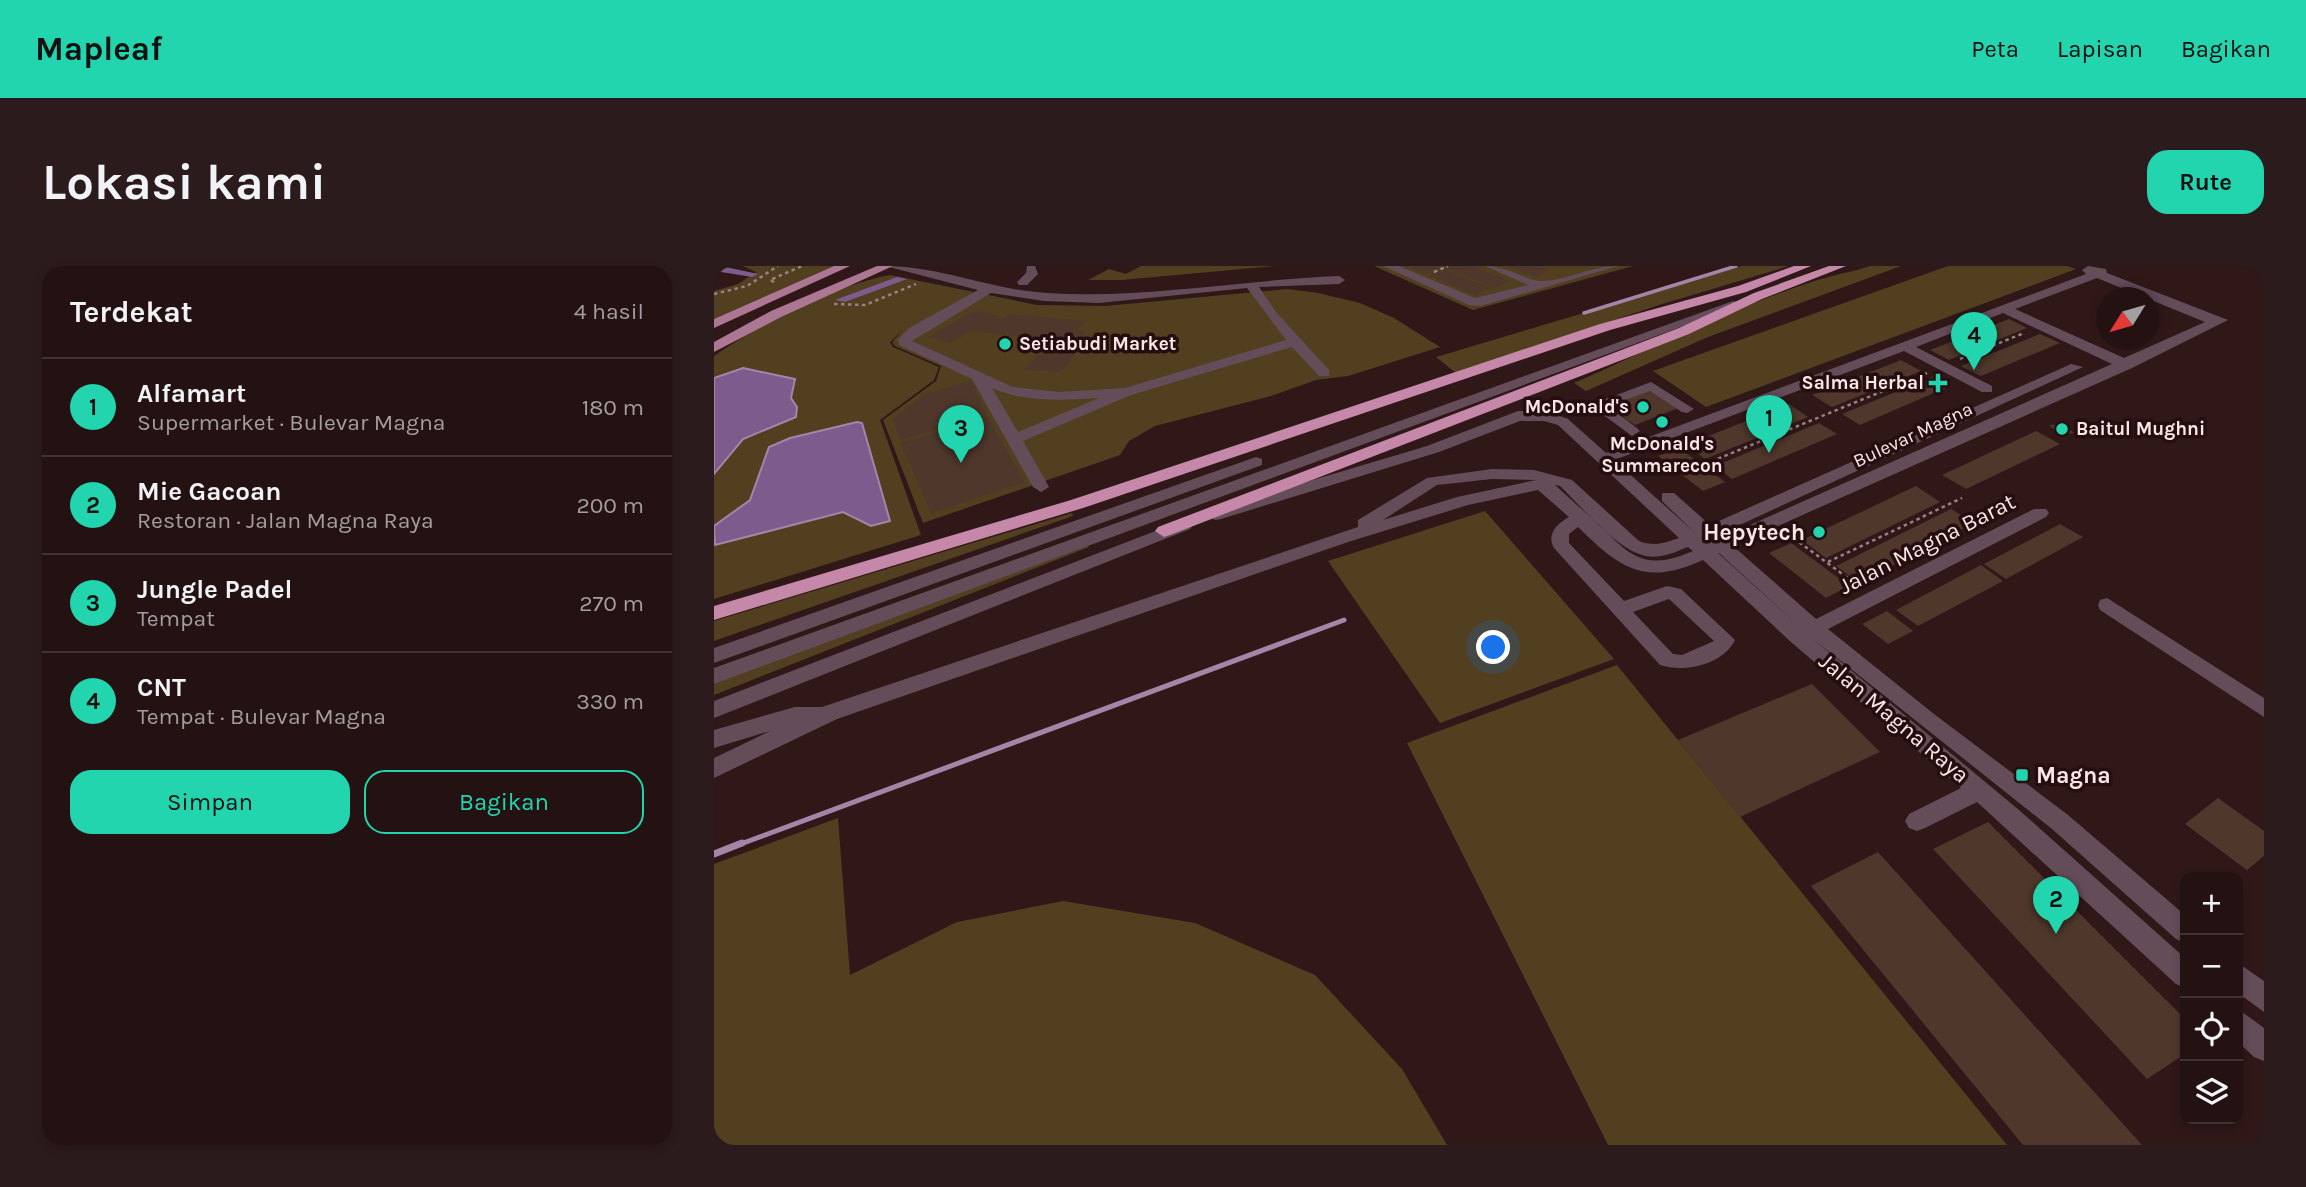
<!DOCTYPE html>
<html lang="id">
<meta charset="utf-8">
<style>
:root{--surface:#241213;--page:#2c1b1c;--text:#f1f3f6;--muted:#a39ea0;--line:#413233;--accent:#23d5af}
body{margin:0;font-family:Karla,sans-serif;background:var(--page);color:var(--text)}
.controls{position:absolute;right:21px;bottom:21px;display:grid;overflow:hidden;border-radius:14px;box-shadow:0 4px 10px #0003}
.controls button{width:63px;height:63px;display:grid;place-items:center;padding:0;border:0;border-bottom:2px solid var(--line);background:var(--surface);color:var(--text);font:35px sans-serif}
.compass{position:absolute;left:1382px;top:21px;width:63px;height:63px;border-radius:50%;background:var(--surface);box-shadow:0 4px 10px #0003;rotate:233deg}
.you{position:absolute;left:780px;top:382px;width:24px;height:24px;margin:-18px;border:5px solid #fff;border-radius:50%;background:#1a73e8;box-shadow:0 0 0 10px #1a73e833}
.badge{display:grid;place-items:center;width:46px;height:46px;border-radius:50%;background:var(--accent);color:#111;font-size:23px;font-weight:700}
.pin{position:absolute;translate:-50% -58px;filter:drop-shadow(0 2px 4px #0008)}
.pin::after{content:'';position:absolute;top:37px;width:24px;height:21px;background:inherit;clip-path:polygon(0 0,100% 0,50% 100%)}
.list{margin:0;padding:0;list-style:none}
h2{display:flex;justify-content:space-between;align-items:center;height:91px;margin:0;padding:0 28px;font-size:30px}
h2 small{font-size:23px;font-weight:400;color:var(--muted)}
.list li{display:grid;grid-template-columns:46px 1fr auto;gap:21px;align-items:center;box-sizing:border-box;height:98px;padding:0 28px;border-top:2px solid var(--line)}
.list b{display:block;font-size:26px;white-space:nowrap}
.list p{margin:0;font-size:23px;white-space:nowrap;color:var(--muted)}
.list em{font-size:23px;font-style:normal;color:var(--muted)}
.actions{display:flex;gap:14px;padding:21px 28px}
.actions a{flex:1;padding:16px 0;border:2px solid var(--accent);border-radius:21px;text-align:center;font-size:24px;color:var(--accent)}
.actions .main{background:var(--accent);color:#111}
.icon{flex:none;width:38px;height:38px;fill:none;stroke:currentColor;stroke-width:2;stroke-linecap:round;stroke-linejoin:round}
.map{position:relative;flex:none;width:1550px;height:879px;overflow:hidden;border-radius:21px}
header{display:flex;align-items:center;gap:42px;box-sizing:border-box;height:98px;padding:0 35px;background:var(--accent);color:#111}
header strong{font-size:33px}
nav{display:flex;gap:38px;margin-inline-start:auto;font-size:24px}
.intro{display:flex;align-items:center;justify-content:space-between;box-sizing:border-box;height:168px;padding:0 42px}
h1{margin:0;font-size:49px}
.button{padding:18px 32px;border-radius:21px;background:var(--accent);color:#111;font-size:24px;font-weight:700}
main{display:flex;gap:42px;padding:0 42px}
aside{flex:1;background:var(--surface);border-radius:21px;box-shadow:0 4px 10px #0003}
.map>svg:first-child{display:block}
.green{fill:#513f1f}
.water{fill:#7e5b8d;stroke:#a385a8;stroke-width:2}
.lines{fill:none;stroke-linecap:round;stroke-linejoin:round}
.stream-far2{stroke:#a385a8;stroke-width:3.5}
.stream-far1{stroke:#a385a8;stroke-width:5}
.stream{stroke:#a385a8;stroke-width:7}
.canal{fill:#7e5b8d;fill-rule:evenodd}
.building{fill:#4f372b}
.path{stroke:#978283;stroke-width:2.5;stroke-dasharray:3.5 3.5;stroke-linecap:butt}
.minor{fill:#654c59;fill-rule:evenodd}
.major{fill:#ab7792;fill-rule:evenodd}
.highway{fill:#c688a9;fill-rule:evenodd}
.poi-dot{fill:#23d5af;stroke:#260e10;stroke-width:2.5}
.labels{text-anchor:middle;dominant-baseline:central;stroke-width:7;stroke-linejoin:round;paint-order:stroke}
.far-poi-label{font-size:19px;font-weight:bold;fill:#f9e7e7;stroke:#260e10;text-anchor:start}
.far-street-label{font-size:19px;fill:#f9e7e7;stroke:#260e10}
.poi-label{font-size:23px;font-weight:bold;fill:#f9e7e7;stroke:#260e10;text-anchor:end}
.street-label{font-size:23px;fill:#f9e7e7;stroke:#260e10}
</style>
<header>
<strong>Mapleaf</strong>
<nav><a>Peta</a><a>Lapisan</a><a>Bagikan</a></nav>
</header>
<div class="intro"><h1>Lokasi kami</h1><a class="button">Rute</a></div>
<main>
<aside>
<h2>Terdekat<small>4 hasil</small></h2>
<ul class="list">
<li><span class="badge">1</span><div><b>Alfamart</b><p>Supermarket · Bulevar Magna</p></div><em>180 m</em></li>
<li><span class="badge">2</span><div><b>Mie Gacoan</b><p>Restoran · Jalan Magna Raya</p></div><em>200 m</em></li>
<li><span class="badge">3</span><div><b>Jungle Padel</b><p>Tempat</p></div><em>270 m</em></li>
<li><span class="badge">4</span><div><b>CNT</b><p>Tempat · Bulevar Magna</p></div><em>330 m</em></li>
</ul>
<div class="actions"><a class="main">Simpan</a><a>Bagikan</a></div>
</aside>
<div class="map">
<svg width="1550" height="879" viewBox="0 0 1550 879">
<rect width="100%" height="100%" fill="#301819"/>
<path class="green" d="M29 0H120L0 53V25L24 18 42 6Z
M427 0H560L408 14H374L395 3 412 8Z
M660 0H919L759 44Z
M1028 0H1075L945 39 742 107 722 91Z
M1156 0H1187L994 71 872 125 860 117C940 82 1021 40 1104 14 1122 8 1139 6 1156 0Z
M1234 0H1353L1362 3 992 141 939 105Z
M176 9 323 39 391 40 574 23 604 27 646 37 680 52 726 81 634 110 602 114 557 130 441 160 415 175 406 189 209 257 169 154 222 115 227 100 181 80 178 76 190 63 176 76 179 81 225 101 220 114 166 154 207 269 0 333V90C49 57 118 20 176 9Z
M771 245 900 393 726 457 614 295Z
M358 247 359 250 0 375V355Z
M373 278 375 281 0 429V416Z
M903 399 1293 879H894L693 477Z
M124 552 136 709 243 656 349 635 481 657 601 709 688 803 733 879H0V598Z"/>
<path class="water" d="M29 102 81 113 77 132 83 141 82 151 29 173 0 208V112Z
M143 156 148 157 176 255 157 260 129 246 1 279 0 260 36 234 55 181 76 172Z"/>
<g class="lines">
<path class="stream-far2" d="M870 47 1022 0"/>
<path class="stream-far1" d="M24 579 630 354"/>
<path class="stream" d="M0 588 28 577"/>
<path class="canal" d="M7 0 44 8 38 11 1 5V1Z
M183 11 193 13 131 36 121 34Z"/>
</g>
<path class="building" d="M692 0H723L727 2 713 8Z
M738 0H757L795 15 781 22 733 2Z
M795 0H826L836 4 822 11Z
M730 3 757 14 776 22 762 29 715 10Z
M262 44 284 50 280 52 289 53 295 48 372 55 362 64 371 65 363 86 347 106 309 104 340 75 257 65 236 77 214 71Z
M1295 53 1313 62 1235 94 1216 84Z
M1326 68 1346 77 1267 110 1247 100Z
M1187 94 1207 105 1118 141 1098 129Z
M1218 111 1236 120 1146 159 1128 148Z
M257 115 272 149 186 174 179 153 211 128Z
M938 123 965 142 921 159 893 140Z
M1075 138 1094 151 991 193 972 179Z
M274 151 310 216 217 247 187 177Z
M1105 157 1123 168 1018 213 1001 200Z
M1349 158 1360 167 1346 169 1335 159Z
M1322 165 1346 178 1252 223 1228 209Z
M965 182 980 193 1011 216 989 225 944 190Z
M1202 220 1226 236 1112 292 1088 274Z
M1237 243 1260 257 1145 317 1122 300Z
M1346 258 1369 271 1292 313 1270 298Z
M1077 277 1111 302 1135 320 1112 332 1055 287Z
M1267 299 1289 315 1204 360 1182 344Z
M1173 345 1199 365 1174 378 1148 358Z
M1098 418 1166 486 1026 551 964 474Z
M1504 532 1550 565V590L1533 604 1471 558Z
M1274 556 1471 753V788L1433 813 1219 583Z
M1164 586 1428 879H1309L1097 620Z"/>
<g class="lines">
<path class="path" d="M720 6 734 0
M60 16 56 14 88 0
M0 28 33 20 64 0
M120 38 151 39 202 18
M1246 93 1310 67
M991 198 1213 107
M1074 268 1146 321
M1114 296 1248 232"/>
<path class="minor" d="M171 0C226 0 278 24 333 27 428 33 529 14 625 10L631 14 625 18 545 21 562 46 615 104V110H605L578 81 417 129 309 175 335 221 327 226 319 221 258 113 185 79 184 74 195 62 264 24ZM533 22 572 74 411 122 344 126 299 121 198 75 277 27 330 35 385 37ZM278 122C311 137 350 134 385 132L304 166Z
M313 0H321L324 8 313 19H305L303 16 312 7Z
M669 0H685L761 32 814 19 771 0C794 0 814 16 829 15 854 14 877 0 904 0L767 40 755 39Z
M1374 0 1392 3 1393 7 1514 54 1418 102 1019 280 1102 353 1320 243H1332L1335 247 1332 251 1114 363 1220 448 1354 549 1471 649V677L1462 673 1338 563 1098 372 1305 544 1471 692V722L1462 718 1263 536 1211 562 1203 565 1195 562 1191 555 1195 548 1247 522 1077 376 989 294C930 321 906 302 864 261L855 268V277L910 335 953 320 967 323 1021 374C1009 399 970 407 946 399L840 282C832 268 843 258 855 251L824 224 754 239 634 276 123 453 0 512V492L56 465 0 482V464L81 441H108L644 261V254L713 212 778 203 820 204 858 214 925 275C940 281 950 277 965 272L844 159 830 155H806L725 186 507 253 501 254 492 249 495 245 713 180 804 145H832L854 153 892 187 1372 8 1368 4ZM1383 12 1491 56 1410 92 1301 43ZM1289 47 1398 98 1009 271 1006 268 1369 101 1357 98 996 259 960 227H948V235L980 266 900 194 1190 85 1268 126H1278V120L1202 81ZM778 213 822 214 743 231 669 254 723 219ZM841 219 846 220C867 240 904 285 932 290 947 293 961 286 974 281L979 285C922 310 911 281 873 248 863 239 852 229 841 219ZM1004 287H1005L1086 361ZM955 333 1000 375 968 389 959 388 919 346Z
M1019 35 1029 38 0 418V402Z
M937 116 980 143 973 147 968 146 936 125 894 140 923 162 926 165 918 170 876 139Z
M542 191 548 193V199L0 397V382Z
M470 254 479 259 476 263 0 452V435Z
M1393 332 1550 432V451L1386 344 1384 339 1386 334Z
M1524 697 1550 715V746L1524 727Z
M1524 743 1550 762V795L1540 791 1524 776Z"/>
<path class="major" d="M120 0H136L0 62V53Z
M163 0H179L67 51 0 86V76L57 45Z"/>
<path class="highway" d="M1080 0H1097L1032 26 896 64 369 242 0 354V340L357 234 886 58 1024 20Z
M1115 0H1132L1048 33 975 68 456 269 450 271 441 265 444 261 965 62 1040 27Z"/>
</g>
<g class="poi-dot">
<circle cx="291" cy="78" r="7"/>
<path d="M1220.5 106.5h7v7h7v7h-7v7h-7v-7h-7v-7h7z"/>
<circle cx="929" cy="141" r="7"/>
<circle cx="948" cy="156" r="7"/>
<circle cx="1348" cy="163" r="7"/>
<circle cx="1105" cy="266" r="7"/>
<rect x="1301" y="502" width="14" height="14" rx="3.5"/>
</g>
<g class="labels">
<g class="far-poi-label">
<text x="305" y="78">Setiabudi Market</text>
<text x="1210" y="117" text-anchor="end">Salma Herbal</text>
<text x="915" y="141" text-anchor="end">McDonald's</text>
<text x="1362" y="163">Baitul Mughni</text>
<text x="948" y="178" text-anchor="middle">McDonald's<tspan x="948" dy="22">Summarecon</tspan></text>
</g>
<g class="far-street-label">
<text transform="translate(1199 169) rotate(-25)">Bulevar Magna</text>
</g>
<g class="poi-label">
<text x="1091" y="266">Hepytech</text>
<text x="1322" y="509" text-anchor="start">Magna</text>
</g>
<g class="street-label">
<text transform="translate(1213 278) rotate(-27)">Jalan Magna Barat</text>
<text transform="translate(1180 452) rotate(40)">Jalan Magna Raya</text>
</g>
</g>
</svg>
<div class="controls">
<button>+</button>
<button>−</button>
<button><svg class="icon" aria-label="locate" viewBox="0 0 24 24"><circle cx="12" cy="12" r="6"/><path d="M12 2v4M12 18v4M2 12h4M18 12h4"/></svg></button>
<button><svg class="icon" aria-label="layers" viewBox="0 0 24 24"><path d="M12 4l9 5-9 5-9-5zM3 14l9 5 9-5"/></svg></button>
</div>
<svg class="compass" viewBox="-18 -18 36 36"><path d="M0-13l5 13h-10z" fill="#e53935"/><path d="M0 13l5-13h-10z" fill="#a39ea0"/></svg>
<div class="you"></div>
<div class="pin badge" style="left:1055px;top:187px">1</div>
<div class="pin badge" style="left:1342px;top:668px">2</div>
<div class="pin badge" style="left:247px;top:197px">3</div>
<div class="pin badge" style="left:1260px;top:104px">4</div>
</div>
</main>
